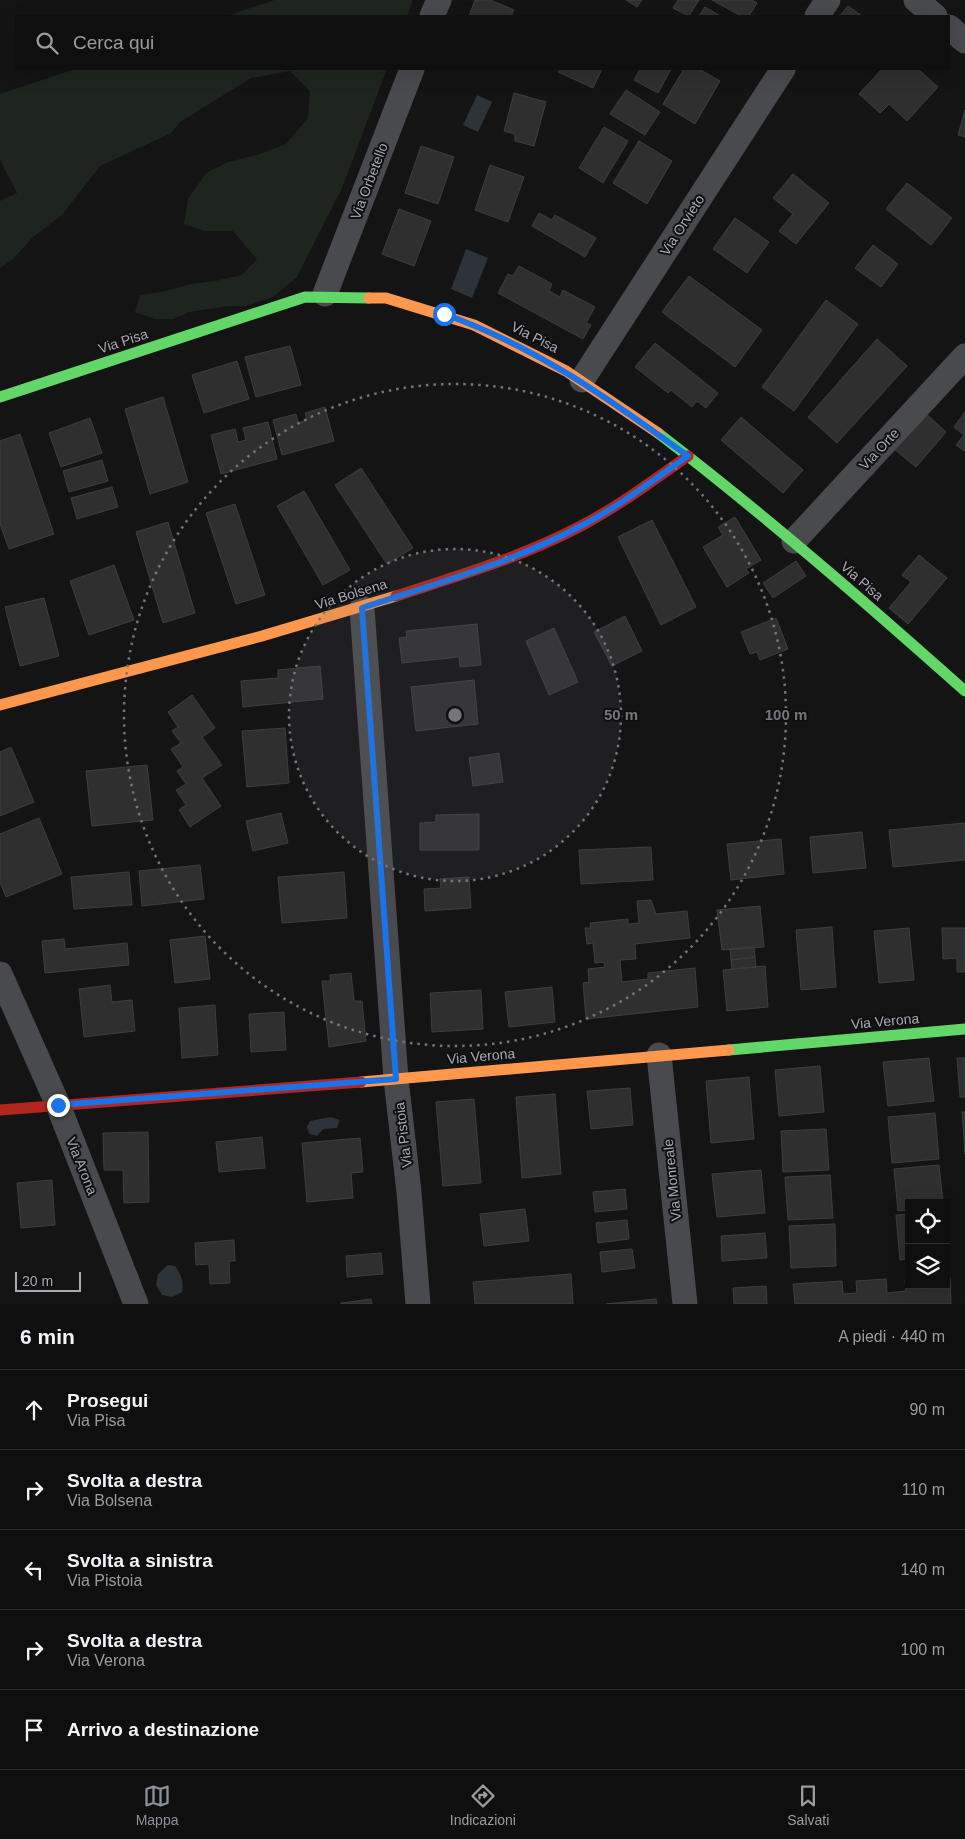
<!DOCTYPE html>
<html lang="it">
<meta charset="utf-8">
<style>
:root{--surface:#0f0f10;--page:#1d1d1e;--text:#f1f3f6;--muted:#9b9c9f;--line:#2f2f30;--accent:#8c9099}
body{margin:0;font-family:Arial,sans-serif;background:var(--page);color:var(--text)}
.controls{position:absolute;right:15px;bottom:15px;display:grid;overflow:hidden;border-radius:0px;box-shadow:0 5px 20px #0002}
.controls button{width:45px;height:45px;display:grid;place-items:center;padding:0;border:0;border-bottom:1px solid var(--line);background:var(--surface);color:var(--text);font:25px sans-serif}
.scale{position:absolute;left:15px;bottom:12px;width:66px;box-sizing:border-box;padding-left:5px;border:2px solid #a7aab4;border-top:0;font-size:14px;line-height:18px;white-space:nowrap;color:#a7aab4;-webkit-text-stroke:4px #0f0f10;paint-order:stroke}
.stop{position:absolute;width:15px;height:15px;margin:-11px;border:4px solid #1a73e8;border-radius:50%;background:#fff}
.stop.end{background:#1a73e8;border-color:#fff;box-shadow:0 1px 5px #0008}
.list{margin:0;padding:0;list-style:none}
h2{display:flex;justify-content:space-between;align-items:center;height:65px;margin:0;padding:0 20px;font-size:21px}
h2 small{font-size:16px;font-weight:400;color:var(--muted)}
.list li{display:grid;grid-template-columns:32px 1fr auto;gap:15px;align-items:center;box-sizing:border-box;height:80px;padding:0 20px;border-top:1px solid var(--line)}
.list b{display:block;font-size:19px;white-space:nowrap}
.list p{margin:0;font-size:16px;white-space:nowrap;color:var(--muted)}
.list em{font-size:16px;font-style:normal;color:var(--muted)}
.icon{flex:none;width:28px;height:28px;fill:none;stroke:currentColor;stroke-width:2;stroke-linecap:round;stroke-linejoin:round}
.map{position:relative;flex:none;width:965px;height:1304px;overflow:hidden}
.search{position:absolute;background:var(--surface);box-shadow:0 5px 20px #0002;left:15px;right:15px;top:15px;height:55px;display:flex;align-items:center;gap:12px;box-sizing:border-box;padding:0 18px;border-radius:0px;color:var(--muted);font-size:19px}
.sheet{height:465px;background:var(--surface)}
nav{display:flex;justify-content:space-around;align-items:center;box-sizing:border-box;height:70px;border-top:1px solid var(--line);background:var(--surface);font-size:14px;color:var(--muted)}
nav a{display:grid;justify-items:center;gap:2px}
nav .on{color:var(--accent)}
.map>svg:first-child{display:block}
.green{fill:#1e251f}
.water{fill:#2c3339}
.building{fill:#2f2f30;stroke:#3d3e41}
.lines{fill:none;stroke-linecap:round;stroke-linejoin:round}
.street{stroke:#494a4d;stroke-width:25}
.fast{stroke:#63d668;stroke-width:11}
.slow{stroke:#ff974d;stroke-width:11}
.jam{stroke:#b3261e;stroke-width:11}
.route{stroke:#1a73e8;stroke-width:6}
.ring{fill:none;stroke:#74767c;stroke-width:2.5;stroke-dasharray:2.5 5}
.labels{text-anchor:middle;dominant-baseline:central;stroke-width:4;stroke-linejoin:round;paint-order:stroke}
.street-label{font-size:14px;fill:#a7aab4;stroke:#0f0f10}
.centre{fill:#74767c;stroke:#0f0f10;stroke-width:2.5}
.ring-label{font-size:15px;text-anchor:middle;font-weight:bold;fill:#74767c;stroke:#0f0f10;stroke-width:4;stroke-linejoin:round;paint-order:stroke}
</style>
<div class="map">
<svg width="965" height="1304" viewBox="0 0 965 1304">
<rect width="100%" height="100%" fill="#141415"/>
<path class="green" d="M275 0H413L407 16H227Z
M75 69H387L342 188 297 277 273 297 246 306H228L189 312 173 319H155L135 312 140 295 162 292 191 284 215 281 242 275 257 259 233 231H204L184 224 188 199 206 173 228 162 257 155 286 144 308 118 310 91 290 71 251 78 180 122 171 133 100 166 62 215 33 237 13 259 0 268V201L17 193 0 160V94Z"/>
<path class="water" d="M477 95 492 102 478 132 463 125Z
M466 249 488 258 472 298 451 289Z
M330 1117 340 1120 337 1128 323 1129 317 1136 309 1134 307 1127 310 1121Z
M168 1265 175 1266C181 1274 184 1282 182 1292L172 1297 162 1295 156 1285 158 1274Z"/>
<path class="building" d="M475 0H490L514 10 511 16H469Z
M626 0H642L637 7Z
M678 0H699L689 16 673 8Z
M712 0H752L757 3 749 16H741Z
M848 6 862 16H840Z
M705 7 720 16H699Z
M560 69H602L593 88 558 72Z
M640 69H671L658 93 634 80Z
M684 69H699L720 81 695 124 663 104Z
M882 69H918L938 87 907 121 889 104 880 113 859 94Z
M626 90 660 112 645 135 610 114Z
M514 93 546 102 534 146 515 141V134L504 131Z
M965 110V137L958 135Z
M604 127 628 141 603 183 579 168Z
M639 141 672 161 647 204 613 183Z
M421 146 454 157 438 204 405 193Z
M490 165 524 177 508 222 475 210Z
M793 174 829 203 796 244 779 231 793 214 773 198Z
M907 183 952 218 931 245 886 209Z
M399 209 431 221 414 266 382 254Z
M539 213 552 220 555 215 596 238 585 257 532 226Z
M735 218 769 242 747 273 713 249Z
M873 245 898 264 881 287 855 268Z
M519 266 552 284 549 291 560 297 563 290 595 307 586 323 591 325 583 339 498 293 508 274 513 276Z
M689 276 762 330 735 367 662 312Z
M826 300 858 324 794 411 762 387Z
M877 339 907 366 837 443 808 417Z
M655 343 718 393 706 408 697 401 692 407 671 390 668 393 635 367Z
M290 346 301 385 256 397 245 357Z
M237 361 249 399 204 413 192 375Z
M163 397 188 482 150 494 125 409Z
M325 407 334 441 282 455 273 420 296 414 298 423 307 420 305 413Z
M924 412 946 432 916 467 893 448Z
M965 412V451L956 445 964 435 954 427Z
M741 417 803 470 783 493 721 440Z
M90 418 102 453 61 467 49 433Z
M268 422 277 459 221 474 211 435 235 429 238 442 246 440 243 428Z
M20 434 54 534 9 549 0 524V441Z
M102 460 108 481 69 492 63 471Z
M361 468 413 548 387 564 335 485Z
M112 487 118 507 77 519 71 498Z
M304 491 350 570 323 585 277 506Z
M235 504 265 595 236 604 206 513Z
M735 517 761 560 746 569 749 573 727 587 703 547 723 535 718 527Z
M652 520 696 607 661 625 618 537Z
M168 522 195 613 163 623 136 532Z
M919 555 947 578 908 624 889 608 911 582 902 575Z
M796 561 806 576 773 598 763 583Z
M114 565 134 620 89 635 70 581Z
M44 598 59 656 20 666 5 607Z
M625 616 642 651 612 666 594 632Z
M776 618 788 649 760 660 757 652 750 654 741 632Z
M477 624 481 665 460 667 459 657 402 663 399 638 407 637 406 631Z
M554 628 578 682 549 695 526 641Z
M320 666 323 699 243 707 241 681 278 678V670Z
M474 680 478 724 416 731 411 687Z
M192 695 215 728 202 737 222 765 202 778 221 806 190 827 179 810 186 805 176 790 186 784 177 771 183 767 171 749 181 743 172 731 178 727 168 712Z
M285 728 289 783 247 787 242 731Z
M11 747 34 802 0 816V752Z
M499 753 503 782 473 786 469 758Z
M147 765 153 820 92 826 86 771Z
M281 813 288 843 253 851 246 821Z
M479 814V850H420V823L436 822V815Z
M39 818 62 874 6 897 0 882V834Z
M965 823V860L893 867 889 830Z
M862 832 866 868 813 873 810 837Z
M781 839 784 874 731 880 727 844Z
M651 847 653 880 581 884 579 850Z
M200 865 204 899 142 906 139 871Z
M129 872 132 905 74 909 71 877Z
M344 872 347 918 282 923 278 877Z
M469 877 471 908 425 911 424 889 441 888 440 879Z
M651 900 656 914 687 911 690 938 635 944 636 959 620 960 622 982 648 979V973L695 968 698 1007 586 1019 583 983 589 982 588 969 605 967 604 962 595 963 593 943 587 944 585 928H591L590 923 628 919V924L639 923 637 901Z
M760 906 764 947 722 950 717 910Z
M832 927 836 987 801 990 796 930Z
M909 928 914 980 879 983 874 931Z
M942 928H965V972H957V958L943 959Z
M205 936 210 979 175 983 170 940Z
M64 939 65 949 127 943 129 965 45 973 42 941Z
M754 947 755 957 731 960 730 949Z
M755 957 756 967 732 969 731 960Z
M765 966 768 1007 727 1011 723 970Z
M351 973 354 1001H362L366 1041 329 1047 322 981H331L330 975Z
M110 985 112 1002 132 1000 135 1031 84 1037 79 989Z
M552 987 555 1022 509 1027 505 992Z
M481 990 483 1029 432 1032 430 993Z
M215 1005 218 1055 182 1058 179 1008Z
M284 1012 286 1050 251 1052 249 1014Z
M929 1058 934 1101 888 1106 883 1062Z
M957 1058H965V1097H960Z
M820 1066 824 1112 779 1116 775 1070Z
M749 1077 754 1139 711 1143 706 1081Z
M630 1088 633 1125 591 1129 587 1091Z
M555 1094 561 1174 522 1178 516 1097Z
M474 1099 481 1183 443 1186 436 1102Z
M962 1112H965V1154Z
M935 1113 939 1159 892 1163 888 1117Z
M826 1129 829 1170 783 1172 781 1131Z
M148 1132 149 1202 124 1203 123 1170H104L103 1133Z
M262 1137 265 1168 219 1172 216 1142Z
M360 1138 363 1172 351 1173 353 1198 307 1202 302 1143Z
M939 1165 943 1203H909V1210L898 1211 894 1169Z
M761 1170 765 1213 717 1217 712 1174Z
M830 1175 833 1218 788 1220 785 1177Z
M52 1180 55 1225 21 1228 17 1183Z
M625 1189 627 1209 595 1212 593 1192Z
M525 1209 529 1241 484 1246 480 1214Z
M909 1214V1259L900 1260 896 1215Z
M627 1220 629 1239 598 1243 596 1223Z
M835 1224 836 1266 791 1268 789 1226Z
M765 1233 767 1258 722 1261 721 1236Z
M234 1240 235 1261H229L230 1283 210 1284 209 1264 196 1265 195 1243Z
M632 1249 635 1268 602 1272 600 1252Z
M381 1253 383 1274 347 1277 346 1256Z
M571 1274 573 1304H475L473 1282Z
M946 1277H950L951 1304H795L793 1284 842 1281 843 1294 857 1293 856 1281 886 1279 887 1293 906 1291 905 1280H909V1285H946Z
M766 1286 767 1304H734L733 1288Z
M371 1299 372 1304H341V1303Z
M656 1299 657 1304H606Z"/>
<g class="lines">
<path class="street" d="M916 0 935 16
M432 16 439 0
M817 16 828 0
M949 27 965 41
M325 294 412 69
M582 380 783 69
M794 541 965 356
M362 608 396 1079 409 1192 418 1304
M0 974 58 1105 136 1304
M659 1055 685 1304"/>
<path class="fast" d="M0 397 305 297 369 298
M658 433C765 515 865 602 965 691
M729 1050 965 1029"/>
<path class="slow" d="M369 298H386L474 325 566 371 658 433
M0 705 262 636 396 596
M361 1082 729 1050"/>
<path class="jam" d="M396 596C457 576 519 558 577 528 616 508 652 481 688 456
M0 1110 361 1082"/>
</g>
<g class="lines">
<path class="route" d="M58 1105 396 1079 362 608C435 584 511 563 579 527 618 507 652 481 688 456 609 399 537 347 444 314"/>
</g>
<circle cx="455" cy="715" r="166" fill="#74767c" fill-opacity=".12"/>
<g class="ring">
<circle cx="455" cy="715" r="166"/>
<circle cx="455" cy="715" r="331"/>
</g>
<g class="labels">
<g class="street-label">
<text transform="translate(369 181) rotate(-69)">Via Orbetello</text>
<text transform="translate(682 225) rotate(-57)">Via Orvieto</text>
<text transform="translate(535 337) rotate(27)">Via Pisa</text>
<text transform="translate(123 341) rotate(-18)">Via Pisa</text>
<text transform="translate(879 449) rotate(-47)">Via Orte</text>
<text transform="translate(862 581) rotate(41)">Via Pisa</text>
<text transform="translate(351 594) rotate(-17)">Via Bolsena</text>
<text transform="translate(885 1021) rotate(-5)">Via Verona</text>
<text transform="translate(481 1056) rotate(-5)">Via Verona</text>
<text transform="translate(403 1135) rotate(-97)">Via Pistoia</text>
<text transform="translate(82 1166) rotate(68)">Via Arona</text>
<text transform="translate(672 1180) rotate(-96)">Via Monreale</text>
</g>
</g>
<circle cx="455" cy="715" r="8" class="centre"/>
<g class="ring-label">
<text x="621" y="720">50 m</text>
<text x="786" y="720">100 m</text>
</g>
</svg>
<div class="controls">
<button><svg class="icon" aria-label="locate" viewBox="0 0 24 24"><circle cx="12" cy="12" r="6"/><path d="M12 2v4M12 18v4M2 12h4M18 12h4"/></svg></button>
<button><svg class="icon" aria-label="layers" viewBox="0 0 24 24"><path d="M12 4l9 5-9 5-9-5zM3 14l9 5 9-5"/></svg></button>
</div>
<div class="scale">20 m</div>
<div class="stop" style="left:444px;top:314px"></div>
<div class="stop end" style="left:58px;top:1105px"></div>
<div class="search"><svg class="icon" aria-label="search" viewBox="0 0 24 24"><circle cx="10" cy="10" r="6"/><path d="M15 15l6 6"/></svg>Cerca qui</div>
</div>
<section class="sheet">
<h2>6 min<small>A piedi · 440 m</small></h2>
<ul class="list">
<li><svg class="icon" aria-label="ahead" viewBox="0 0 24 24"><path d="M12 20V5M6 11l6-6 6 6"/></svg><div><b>Prosegui</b><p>Via Pisa</p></div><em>90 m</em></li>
<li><svg class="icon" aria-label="right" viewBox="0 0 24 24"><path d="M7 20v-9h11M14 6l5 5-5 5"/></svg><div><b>Svolta a destra</b><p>Via Bolsena</p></div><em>110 m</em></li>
<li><svg class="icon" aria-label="left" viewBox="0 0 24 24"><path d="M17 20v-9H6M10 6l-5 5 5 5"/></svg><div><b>Svolta a sinistra</b><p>Via Pistoia</p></div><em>140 m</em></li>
<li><svg class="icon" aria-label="right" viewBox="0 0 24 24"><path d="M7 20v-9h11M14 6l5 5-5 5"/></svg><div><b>Svolta a destra</b><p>Via Verona</p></div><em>100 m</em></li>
<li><svg class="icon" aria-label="arrive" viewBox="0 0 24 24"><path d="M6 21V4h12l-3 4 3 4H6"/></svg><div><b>Arrivo a destinazione</b></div></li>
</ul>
</section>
<nav>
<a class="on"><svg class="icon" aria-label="map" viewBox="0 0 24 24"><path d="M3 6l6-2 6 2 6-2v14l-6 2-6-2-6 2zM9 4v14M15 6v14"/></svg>Mappa</a>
<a><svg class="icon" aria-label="directions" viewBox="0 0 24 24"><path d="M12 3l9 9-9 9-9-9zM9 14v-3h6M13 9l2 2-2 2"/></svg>Indicazioni</a>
<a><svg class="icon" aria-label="saved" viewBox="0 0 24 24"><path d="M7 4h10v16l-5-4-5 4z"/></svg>Salvati</a>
</nav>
